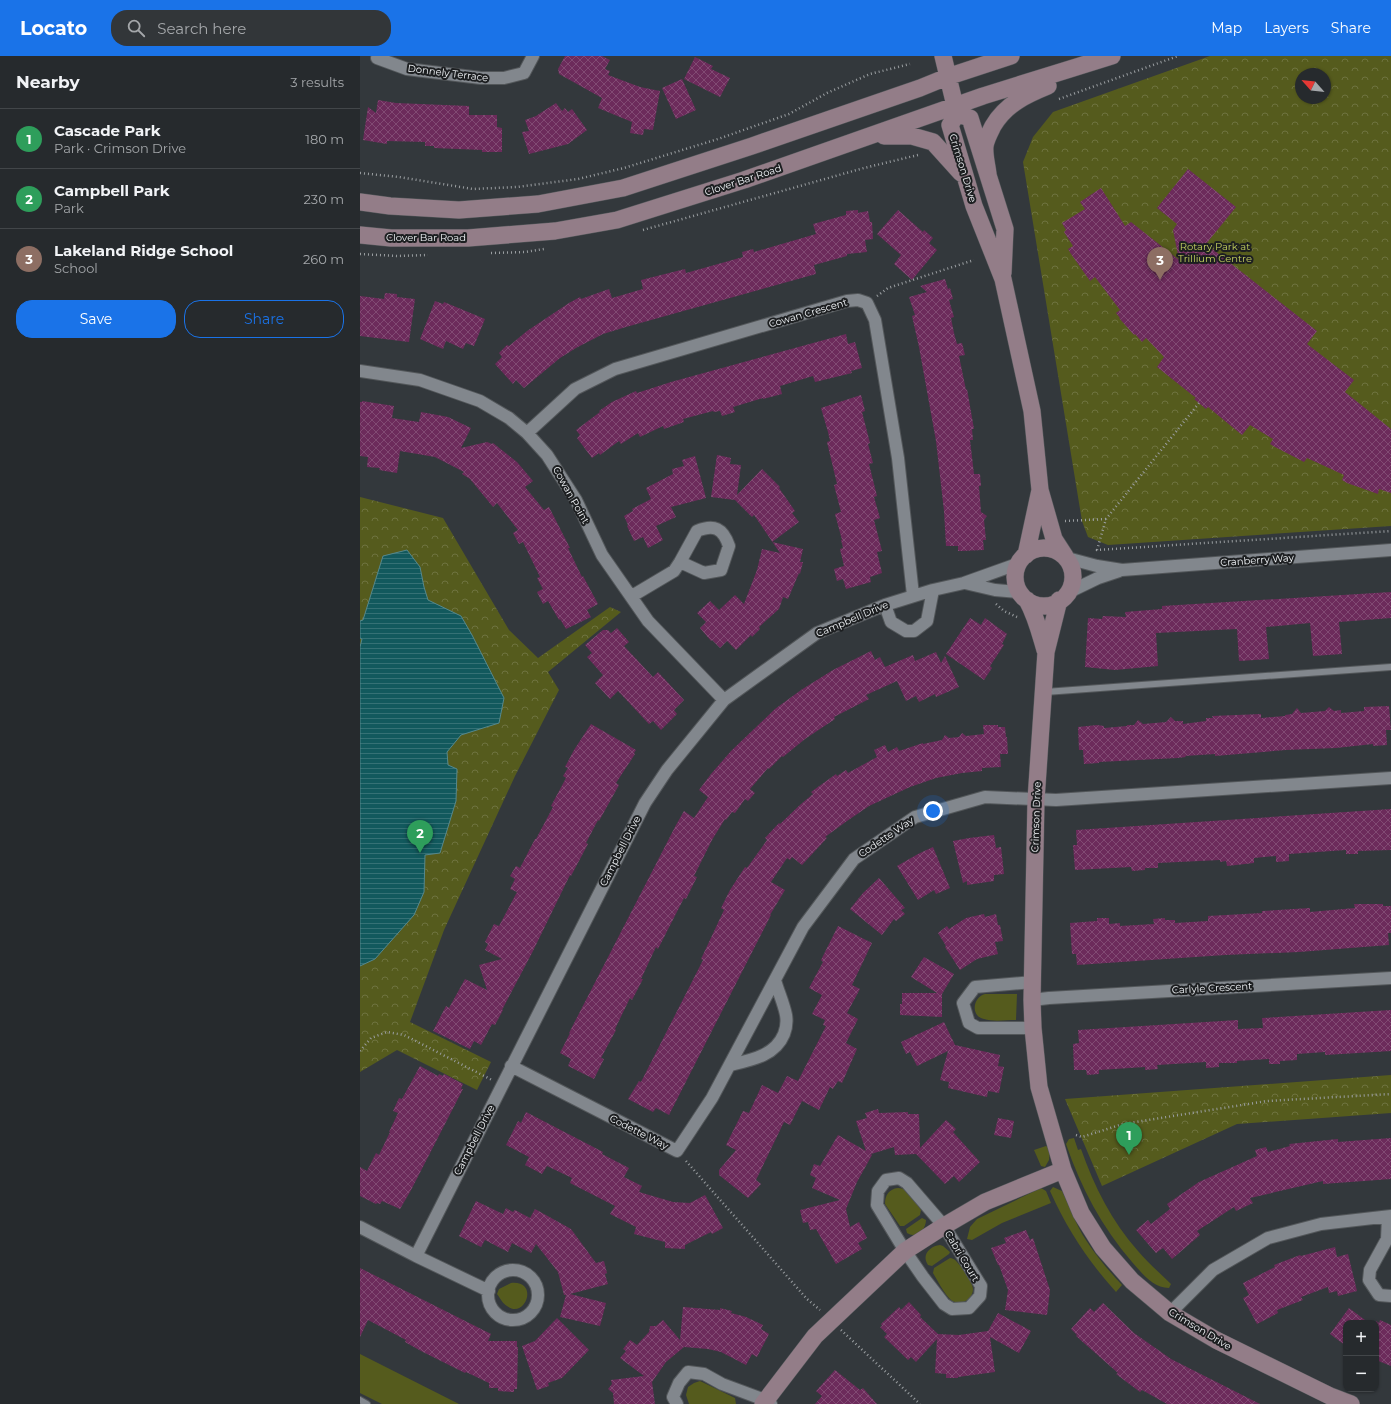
<!DOCTYPE html>
<meta charset="utf-8">
<style>
:root{--surface:#262a2d;--page:#323639;--text:#f1f3f6;--muted:#a4a7aa;--line:#424649;--accent:#1a73e8}
body{margin:0;font-family:Montserrat,sans-serif;background:var(--page);color:var(--text)}
.controls{position:absolute;right:12px;bottom:12px;display:grid;overflow:hidden;border-radius:8px;box-shadow:0 1px 3px #0004}
.controls button{width:36px;height:36px;display:grid;place-items:center;padding:0;border:0;border-bottom:1px solid var(--line);background:var(--surface);color:var(--text);font:20px sans-serif}
.compass{position:absolute;left:935px;top:12px;width:36px;height:36px;border-radius:50%;background:var(--surface);box-shadow:0 1px 3px #0004;rotate:297deg}
.you{position:absolute;left:573px;top:755px;width:14px;height:14px;margin:-10px;border:3px solid #fff;border-radius:50%;background:#1a73e8;box-shadow:0 0 0 6px #1a73e833}
.badge{display:grid;place-items:center;width:26px;height:26px;border-radius:50%;background:var(--accent);color:#fff;font-size:13px;font-weight:700}
.pin{position:absolute;translate:-50% -33px;filter:drop-shadow(0 1px 2px #0008)}
.pin::after{content:'';position:absolute;top:21px;width:14px;height:12px;background:inherit;clip-path:polygon(0 0,100% 0,50% 100%)}
.list{margin:0;padding:0;list-style:none}
h2{display:flex;justify-content:space-between;align-items:center;height:52px;margin:0;padding:0 16px;font-size:17px}
h2 small{font-size:13px;font-weight:400;color:var(--muted)}
.list li{display:grid;grid-template-columns:26px 1fr auto;gap:12px;align-items:center;box-sizing:border-box;height:60px;padding:0 16px;border-top:1px solid var(--line)}
.list b{display:block;font-size:15px;white-space:nowrap}
.list p{margin:0;font-size:13px;white-space:nowrap;color:var(--muted)}
.list em{font-size:13px;font-style:normal;color:var(--muted)}
.actions{display:flex;gap:8px;padding:12px 16px}
.actions a{flex:1;padding:9px 0;border:1px solid var(--accent);border-radius:16px;text-align:center;font-size:14px;color:var(--accent)}
.actions .main{background:var(--accent);color:#fff}
.icon{flex:none;width:22px;height:22px;fill:none;stroke:currentColor;stroke-width:2;stroke-linecap:round;stroke-linejoin:round}
.map{position:relative;flex:none;width:1031px;height:1348px;overflow:hidden}
header{display:flex;align-items:center;gap:24px;box-sizing:border-box;height:56px;padding:0 20px;background:var(--accent);color:#fff}
header strong{font-size:19px}
nav{display:flex;gap:22px;margin-inline-start:auto;font-size:14px}
.search{width:280px;height:36px;background:var(--page);display:flex;align-items:center;gap:10px;box-sizing:border-box;padding:0 14px;border-radius:16px;color:var(--muted);font-size:15px}
main{display:flex}
aside{flex:1;background:var(--surface)}
.map>svg:first-child{display:block}
.grass{fill:#555b1d}
.park{fill:url(#park-crowns);fill-rule:evenodd}
.water{fill:url(#water-rules);stroke:#55888c}
.building{fill:url(#building-cross-hatch)}
.lines{fill:none;stroke-linecap:round;stroke-linejoin:round}
.lane-casing{stroke:#53575a;stroke-width:8}
.street-casing{stroke:#53575a;stroke-width:14}
.secondary-casing{stroke:#53575a;stroke-width:18}
.path{stroke:#9b9fa2;stroke-width:2.5;stroke-dasharray:1 3;stroke-linecap:butt}
.lane{stroke:#82878d;stroke-width:6}
.street{stroke:#82878d;stroke-width:12}
.secondary{stroke:#937d88;stroke-width:17}
.labels{text-anchor:middle;dominant-baseline:central;stroke-width:4;stroke-linejoin:round;paint-order:stroke}
.street-label{font-size:10px;fill:#f2f5f8;stroke:#1d1f21}
.park-label{font-size:10px;fill:#c6d360;stroke:#1d1f21}
</style>
<header>
<strong>Locato</strong>
<div class="search"><svg class="icon" aria-label="search" viewBox="0 0 24 24"><circle cx="10" cy="10" r="6"/><path d="M15 15l6 6"/></svg>Search here</div>
<nav><a>Map</a><a>Layers</a><a>Share</a></nav>
</header>
<main>
<aside>
<h2>Nearby<small>3 results</small></h2>
<ul class="list">
<li><span class="badge" style="background:#2e9e5b">1</span><div><b>Cascade Park</b><p>Park · Crimson Drive</p></div><em>180 m</em></li>
<li><span class="badge" style="background:#2e9e5b">2</span><div><b>Campbell Park</b><p>Park</p></div><em>230 m</em></li>
<li><span class="badge" style="background:#8d6e63">3</span><div><b>Lakeland Ridge School</b><p>School</p></div><em>260 m</em></li>
</ul>
<div class="actions"><a class="main">Save</a><a>Share</a></div>
</aside>
<div class="map">
<svg width="1031" height="1348" viewBox="0 0 1031 1348">
<defs>
<pattern id="park-crowns" width="20" height="18" patternUnits="userSpaceOnUse"><rect width="20" height="18" fill="#555b1d"/><path d="M2 6a3 3 0 1 1 6 0M12 15a3 3 0 1 1 6 0" fill="none" stroke="#6e733f"/></pattern>
<pattern id="water-rules" width="6" height="5" patternUnits="userSpaceOnUse"><rect width="6" height="5" fill="#12595d"/><path d="M0 2.5h6" fill="none" stroke="#357175"/></pattern>
<pattern id="building-cross-hatch" width="8" height="8" patternUnits="userSpaceOnUse"><rect width="8" height="8" fill="#6c2b5b"/><path d="M0 0l8 8M0 8l8-8" fill="none" stroke="#814a73"/></pattern>
</defs>
<rect width="100%" height="100%" fill="#33383c"/>
<path class="grass" d="M625 938H657L656 964C646 964 633 966 624 963 610 960 613 941 625 938Z
M714 1082 718 1094 721 1093C734 1130 752 1166 778 1195 788 1207 800 1217 811 1228L809 1232C793 1232 782 1217 772 1206 742 1171 721 1132 706 1088L709 1083Z
M686 1090 690 1093 689 1104 685 1111 681 1110 674 1094Z
M693 1131 702 1135C707 1145 711 1156 716 1166 725 1187 747 1213 762 1229L756 1236C728 1205 707 1173 690 1135Z
M538 1132C549 1132 555 1145 561 1154L560 1159 544 1170H540L525 1148C525 1139 529 1133 538 1132Z
M681 1132 686 1135 691 1147 642 1167 612 1184 607 1183 610 1171 617 1163Z
M562 1162 566 1164C566 1174 556 1183 547 1177L546 1173Z
M580 1189 583 1190 590 1196 589 1198 572 1210 568 1209C561 1199 570 1190 580 1189Z
M590 1202C592 1202 594 1203 595 1204 600 1208 613 1227 613 1233 613 1245 598 1251 590 1243 583 1236 578 1225 573 1217L574 1212Z
M151 1227C180 1224 165 1264 147 1250 143 1248 140 1242 137 1238L139 1233Z
M0 1298 99 1348H22L0 1337Z
M340 1325 375 1342 376 1348H329L326 1339 328 1331 334 1327Z"/>
<path class="park" d="M850 0H1031V470L748 489 728 481 722 465 663 106 673 81 693 56ZM941 18H965V42H941Z
M0 441 83 462 149 574 178 602 250 551 261 556 188 616 199 634 155 720 84 874 50 966 131 1006 117 1034 37 994 0 1016Z
M1031 1019V1057L877 1068 742 1130 705 1043Z"/>
<path class="water" d="M47 494 60 511 64 531 68 544 101 560 112 579 144 642 139 667 101 679 87 696 88 709 97 713 96 745 80 797 65 799 64 836 54 859 15 903 0 910V591L2 583 0 582V565L3 564 23 500Z"/>
<path class="building" d="M205 0H242L250 4 245 13 250 15 248 19 280 31 300 35 293 74 284 73 283 79 270 77 272 66 238 52 242 42 199 18 198 13Z
M335 1 353 10 351 13 370 22 360 41 324 23Z
M322 23 336 54 316 63 302 32Z
M18 44 36 47 109 50V59H137V71L142 72V96H122V94L74 92V90H65V86L27 85V88L3 84 8 51 16 57Z
M196 47 202 55 205 52 208 56 212 53 227 74 208 88 169 98 162 76 169 75 165 64 176 60Z
M828 113 876 151 846 188 957 275 947 288 994 324 985 336 1031 373V437L1019 433 1018 438 987 427 982 424 984 419 947 402 944 406 915 391 910 388 913 383 890 369 882 379 848 351 846 353 834 343 836 342 797 311 804 301 786 282 782 286 775 278 774 279 759 262H760L756 257 760 254 735 221 730 225 711 198 708 193 713 190 704 176 706 174 702 167 725 153 720 146 741 132 765 170 771 166 819 204 813 174 817 168 797 152Z
M498 154V157L508 155 510 166H512L513 183 505 184 507 196 487 198V200L454 209 456 218 266 271 243 278 216 292 200 302 164 332 156 324 153 328 135 308 142 301 139 297 147 289 149 290 167 275 209 247 220 241 221 243 249 233 252 242 283 233 281 224 325 213 326 217 383 201 382 196 393 193 394 196 456 178 453 168 486 159V155Z
M538 154 563 176 564 174 573 182 569 187 577 194 552 224 534 208 541 199 517 178Z
M585 223 588 233 590 232 593 243 589 244 594 261 591 262 594 277 597 288 602 287 605 299 599 300 606 334 607 333 614 373H612L613 384H610L614 418H620L621 430H619L621 456 627 460 624 464 626 484H623L624 494 601 495H598V490H586L584 455 576 385 559 291 552 260 555 259 549 241 567 236 560 230Z
M25 237 37 238V241L55 243 49 286 0 280V240L24 243Z
M75 245 83 248 84 246 125 263 114 290 106 287 103 293 86 285 83 293 60 283Z
M486 278 488 288 495 286 502 312 491 315 492 317 455 326 453 320 420 330 422 338 403 343V342L373 351 375 356 362 360 360 355 354 356 353 355 323 363 324 366 304 373 303 370 280 381 278 377 261 388 259 385 240 399 239 397 232 402 217 382 220 379 216 374 240 356 239 355 252 346 276 335 277 337 311 326Z
M501 339 505 355 502 356 510 387 508 388 513 407 509 408 517 440 514 441 520 462 514 464 522 495 517 496 522 517 510 521 511 526 486 533 483 523 477 525 474 513 484 510 480 493 483 492 481 484H482L475 458 481 456 474 429 477 428 467 386 470 385 468 376 461 352Z
M2 345 34 350 32 362 59 366 61 356 88 361 111 372 101 392 127 386 132 388 133 387 157 406 173 425 165 431 184 454 189 451 210 492H208L222 521 223 520 238 548 227 554 231 561 206 573 200 563 199 564 188 545 183 548 177 536 183 533 177 522 180 521 163 486 159 488 153 477 158 474 137 447 133 451 110 423 102 418 104 416 75 401 40 395 37 417 19 414 20 412 7 411 8 401 0 400V346H2Z
M357 399 371 402 370 408 381 409 377 439 402 413 420 431 419 432 435 455 432 457 439 466 412 486 443 493 440 506H443L440 518 439 517 428 543 423 541 419 553 399 571 400 573 392 581 391 579 376 594 367 585 360 592 352 584 351 585 340 572 346 566 337 557 350 545 359 554 375 539 384 548 397 514 402 493 420 497 394 459 392 461 375 444 351 441Z
M335 400 346 442 311 451 316 461 296 470 303 484 288 492 283 481 274 485 267 470 268 469 264 460 273 455 272 453 291 443 286 432 313 418 312 413 324 410 322 404Z
M1031 536V562L979 566 982 598 953 600 950 567 906 571 909 603 879 605 877 573 796 577 798 610 755 614 725 611 728 562 742 563 743 560 766 561 765 556 802 553V550Z
M610 562 621 569 625 562 647 578 642 588 644 589 630 610 632 612 624 624 586 598Z
M257 572 269 586 264 590 293 621 298 616 324 644 314 654 317 658 301 674 293 665 289 668 258 635 250 643 235 627 243 619 227 601 232 597 225 589 243 574H248L251 577Z
M511 595 515 604 520 601 525 611 553 599 555 605 576 596 581 607 585 600 599 631 576 641 575 638 559 646 556 640 546 645 537 625 506 639 509 643 474 661 475 663 445 683 423 701 422 700 409 713 408 712 390 733 395 737 388 745 385 743 375 757 372 756 366 764 365 763 352 784 334 820 337 821 326 843 324 842 298 893 296 891 281 923H283L272 944 270 942 255 973 256 974 241 1002 244 1003 234 1023 208 1010 211 1003 200 997 210 977H209L316 769 324 755 334 762 348 741 339 734 351 718 371 695 415 653 441 634 473 614Z
M1029 650 1031 674H1026L1027 689 1013 690V688L976 692 926 694 855 700V698L825 700 826 701 818 702 739 706V707L724 708 723 694H719L718 671 737 669 744 670V672L767 670V669H774L778 664 783 668 806 666 811 661 815 665H823V668L846 665V662H853L852 660 901 658V662L925 660V659L932 658 937 652 941 657 965 655 969 651 974 655 981 654V657L1004 655V651Z
M231 668 276 694 274 697 275 698 256 727 259 729 239 765 238 764 226 787 228 788 211 820 210 819 172 897 142 954H143L135 969 132 968 121 989 114 985 110 993 73 975 86 950 89 952 105 923 127 934 119 909 142 903 125 894 128 888 125 886 134 868 139 870 157 836 150 833 155 823 150 820 156 810 160 812 175 783H176L193 751 191 750 206 722 203 720 208 712 205 711 214 694Z
M623 669H638V671H645L646 681H647L648 698H640L641 711 622 712V715L602 717 576 722 550 731 509 750 487 765 465 781 467 782 442 809 432 801 430 804 427 802 411 826 425 834 410 859H411L309 1059 296 1052 293 1056 268 1043 279 1025 281 1026 343 904 341 903 364 854 361 852 370 834 385 811 387 812 407 784 405 782 419 767 420 768 441 748 453 738 451 736 476 718 477 720 486 714 488 717 517 701 514 694 525 689 528 696 537 691 539 695 563 687V688L582 684 585 679 589 682 599 681 602 677 606 680 624 678Z
M1031 753V794L998 795V798H986V794L929 798V805L916 806V800L894 802V807L867 810 866 805 860 806V804L798 807V812H785V814L772 815 771 811 715 814 713 789H717L716 774Z
M634 779 636 792 641 791 644 818 634 819V825L607 829V825L603 827 593 785 609 782Z
M573 791 590 832 576 838 574 834 558 844 537 810 558 798Z
M519 822 545 852 541 854 545 858 536 865 534 863 522 879 490 853 503 837Z
M994 848H1023V850H1031V877H1028L1029 889 939 896 865 899 717 909 716 898H712L710 867 737 865V862H749V868L760 867V870L794 868 793 863 805 862V864H815V867L848 865V860L902 857V855L950 852V856L995 852Z
M624 858 625 861 636 858 638 869H640L643 885 635 886 638 898 617 903 600 914 585 891 586 890 578 877 587 870 589 873 606 862Z
M478 870 512 887 492 929 500 933 487 957 498 963 486 987 497 993 482 1027 478 1025 473 1033 470 1031 459 1054 442 1045 430 1069 424 1066 396 1124 401 1128 388 1142 359 1119V1114L376 1094 366 1089 383 1055 389 1057 402 1029 418 1037 427 1020 438 1025 466 970 463 969 465 964 452 958 462 939 449 932 463 906 461 904Z
M564 901 594 918 582 938V961L540 959V948H542V937H577L551 921Z
M1031 954V995L965 999V996L937 998V1004L920 1005V1008H909V1003L877 1005V1007H859V1011L846 1012V1006L797 1009 798 1013 785 1014V1011L739 1014V1018L727 1019 726 1014H714L713 988 719 987 718 974 878 964V973L903 972 902 962Z
M584 966 595 989 640 999 638 1010 644 1011 639 1037 628 1035 627 1041 588 1032 589 1026 580 1024 588 995 557 1010 550 996 546 998 541 986Z
M60 1010 78 1020 79 1018 83 1020 84 1018 103 1028 101 1033H103L50 1136 40 1153 22 1145 20 1148 17 1147 16 1148 0 1140V1111L7 1115 16 1097 19 1099 30 1076H29L38 1057 33 1055 39 1042 42 1043Z
M518 1053 519 1057 548 1056V1058H559L560 1092 586 1064 596 1073 593 1076 620 1106 599 1126 594 1120 585 1128 556 1098 535 1099 534 1091 511 1098 512 1099 497 1126 486 1153 490 1171 499 1166 507 1182 498 1187 502 1193 476 1208 456 1173 450 1174 448 1166 443 1167 440 1154 480 1144 452 1132 456 1122 450 1119 454 1108 460 1110 478 1079 506 1095 496 1065 507 1062 505 1057Z
M166 1056 243 1096 242 1098 269 1112 264 1121 282 1130 279 1136 313 1146 330 1147 345 1139 363 1172 352 1178 351 1176 325 1189V1193L305 1192V1186L274 1178 276 1171 250 1158 255 1150 210 1127 212 1122 187 1110 182 1118 165 1109 169 1101 146 1089 158 1065 161 1067Z
M638 1062 654 1065 651 1082 634 1079Z
M1031 1082V1123L963 1128V1125L890 1142 893 1147 876 1155 874 1151 837 1175 840 1179 812 1203 803 1192 796 1197 776 1174 788 1164 791 1168 810 1153 807 1148 839 1126 897 1100 895 1094 906 1091 908 1096 930 1090 929 1088 978 1083V1086Z
M116 1145 143 1158 146 1152 153 1156 155 1154 170 1162 175 1153 211 1173 236 1207 244 1205 247 1217 245 1218 248 1228 210 1238 246 1247 240 1270 200 1261 206 1239H204L198 1216 176 1188 171 1197 152 1187 148 1196 125 1184 121 1191 99 1180Z
M666 1174 670 1184 673 1182 690 1234 687 1259 645 1254 648 1234 639 1209H638L631 1192 646 1187 644 1182Z
M975 1191 977 1201 988 1198 997 1235 978 1240 977 1235 969 1237 968 1231 941 1241 943 1244 917 1254 918 1257 897 1268 883 1242 889 1239 883 1227 915 1211 914 1209 940 1199 941 1200Z
M0 1212 131 1278 128 1285H157V1291H158L157 1333H154V1336L138 1335V1332H129V1327L106 1316 105 1317 61 1295 45 1286 46 1284 8 1264 0 1281Z
M549 1246 561 1259 560 1261 578 1278 599 1279 628 1275 638 1257 671 1275 659 1297 630 1281 635 1316 598 1321V1322H586V1318L575 1317 577 1283 556 1306 551 1301 548 1304 524 1281 527 1278 520 1271 522 1270 521 1268 539 1251 541 1254Z
M743 1247 774 1277 811 1303 900 1348H807L782 1334 780 1336 756 1318 758 1317 716 1280 717 1279 711 1273 730 1252 734 1256Z
M323 1251 360 1254V1252L372 1255 371 1257 386 1261 403 1269 401 1273 409 1278 397 1301 392 1298 386 1309 361 1296 348 1293 324 1291 306 1306 292 1326 295 1348H254L253 1337 248 1333 252 1328 251 1324 284 1320 260 1302 266 1295 263 1293 270 1284 277 1289 289 1276 290 1270H296L303 1264 320 1284Z
M989 1252 1009 1267H986V1290L970 1278Z
M197 1262 229 1294 202 1322 188 1327 189 1330 177 1334 162 1290 175 1285Z
M1020 1264 1031 1269V1310L1016 1304V1265L1019 1267Z
M475 1314 500 1334 503 1332 517 1348H455L462 1340 456 1335Z"/>
<g class="lines">
<defs>
<path id="lane" d="M685 636 1031 611
M0 1344 7 1348"/>
<path id="street" d="M17 2 47 13 121 22H144L164 17 173 0
M0 315 60 324 120 345 149 362 167 377 187 399 216 444 242 499 288 565 364 644
M167 377 215 333 255 313 487 245 498 244 507 247 515 264 538 402 553 539
M707 502 737 510 762 514 1031 494
M605 527 635 534 659 536
M707 537 738 522 759 515
M272 540 314 515 320 506 337 475C354 468 363 472 369 490L361 514 344 517 320 506
M525 549 531 566 546 575H554L567 565 573 534
M673 926 615 931 603 947 609 967 618 972H673
M672 944 689 942 1031 922
M370 1009C391 1004 415 1000 424 978 426 973 427 965 426 959 424 948 418 935 415 924
M151 1010 317 1095 352 1042 443 871 494 803 555 761 625 741 696 744 1031 722
M539 1122 547 1127 584 1170 621 1230 620 1240 609 1252 592 1253 584 1248 563 1221 545 1195 517 1149 518 1135 526 1124Z
M1028 1161 1027 1183 1010 1214 1009 1224 1019 1239 1031 1240
M0 1171 56 1200 129 1235
M56 1200 285 747 307 714 364 644 457 577 525 549 573 534 604 527 660 507
M128 1239a25 25 0 1 1 50 0a25 25 0 1 1-50 0Z
M810 1257 853 1214 908 1182 961 1168 1031 1160
M317 1348 313 1341 319 1327 328 1316 344 1318 362 1328 405 1344 411 1348"/>
<path id="secondary" d="M583 0 597 58
M597 58 590 69 614 150 643 223 672 355 680 434 694 483 705 500
M597 58 610 62 645 173 643 217
M524 80H552L573 86 601 117
M628 118C627 109 624 99 625 90 626 83 630 76 633 70 646 48 666 39 688 30
M0 146 30 150 99 154 178 148 263 132 392 90 560 32 587 21 651 0
M0 179 31 182H108L195 175 257 164 384 124 623 40 752 0
M655 521a29 29 0 1 1 58 0a29 29 0 1 1-58 0Z
M666 499 680 434
M667 544C676 560 680 577 685 594
M699 544 686 596 676 744 672 944 673 972 679 1031 703 1114 721 1157 743 1192 772 1225 810 1257 856 1284 970 1340 991 1348
M403 1348 455 1280 545 1195 584 1170 625 1146 703 1114"/>
</defs>
<use href="#lane" class="lane-casing"/>
<use href="#street" class="street-casing"/>
<use href="#secondary" class="secondary-casing"/>
<path class="path" d="M699 43 818 0
M0 117 39 121 113 133 157 131 218 123 264 112 358 83 429 58 467 37 510 18 550 8
M283 174 504 112 558 99
M131 197 165 196 184 193
M0 198 37 200 68 199
M517 240 528 232 614 204
M839 347 746 463 737 494 1031 475
M705 465 746 463
M636 548 644 555 657 561
M0 995 11 982 27 976 44 979 132 1024
M716 1079 722 1081 763 1068 907 1045 1031 1038
M326 1105 447 1243 460 1254
M481 1274 560 1348"/>
<use href="#lane" class="lane"/>
<use href="#street" class="street"/>
<use href="#secondary" class="secondary"/>
</g>
<g class="labels">
<g class="street-label">
<text transform="translate(88 17) rotate(7)">Donnely Terrace</text>
<text transform="translate(603 112) rotate(73)">Crimson Drive</text>
<text transform="translate(383 124) rotate(-18)">Clover Bar Road</text>
<text x="66" y="181">Clover Bar Road</text>
<text transform="translate(448 257) rotate(-16)">Cowan Crescent</text>
<text transform="translate(211 439) rotate(61)">Cowan Point</text>
<text transform="translate(897 504) rotate(-4)">Cranberry Way</text>
<text transform="translate(492 563) rotate(-23)">Campbell Drive</text>
<text transform="translate(676 761) rotate(-88)">Crimson Drive</text>
<text transform="translate(526 781) rotate(-34)">Codette Way</text>
<text transform="translate(260 795) rotate(-63)">Campbell Drive</text>
<text transform="translate(852 932) rotate(-3)">Carlyle Crescent</text>
<text transform="translate(279 1076) rotate(27)">Codette Way</text>
<text transform="translate(114 1084) rotate(-63)">Campbell Drive</text>
<text transform="translate(602 1200) rotate(59)">Cabri Court</text>
<text transform="translate(840 1273) rotate(31)">Crimson Drive</text>
</g>
<g class="park-label">
<text x="855" y="190">Rotary Park at<tspan x="855" dy="12">Trillium Centre</tspan></text>
</g>
</g>
</svg>
<div class="controls">
<button>+</button>
<button>−</button>
</div>
<svg class="compass" viewBox="-18 -18 36 36"><path d="M0-13l5 13h-10z" fill="#e53935"/><path d="M0 13l5-13h-10z" fill="#a4a7aa"/></svg>
<div class="you"></div>
<div class="pin badge" style="left:769px;top:1099px;background:#2e9e5b">1</div>
<div class="pin badge" style="left:60px;top:797px;background:#2e9e5b">2</div>
<div class="pin badge" style="left:800px;top:224px;background:#8d6e63">3</div>
</div>
</main>
